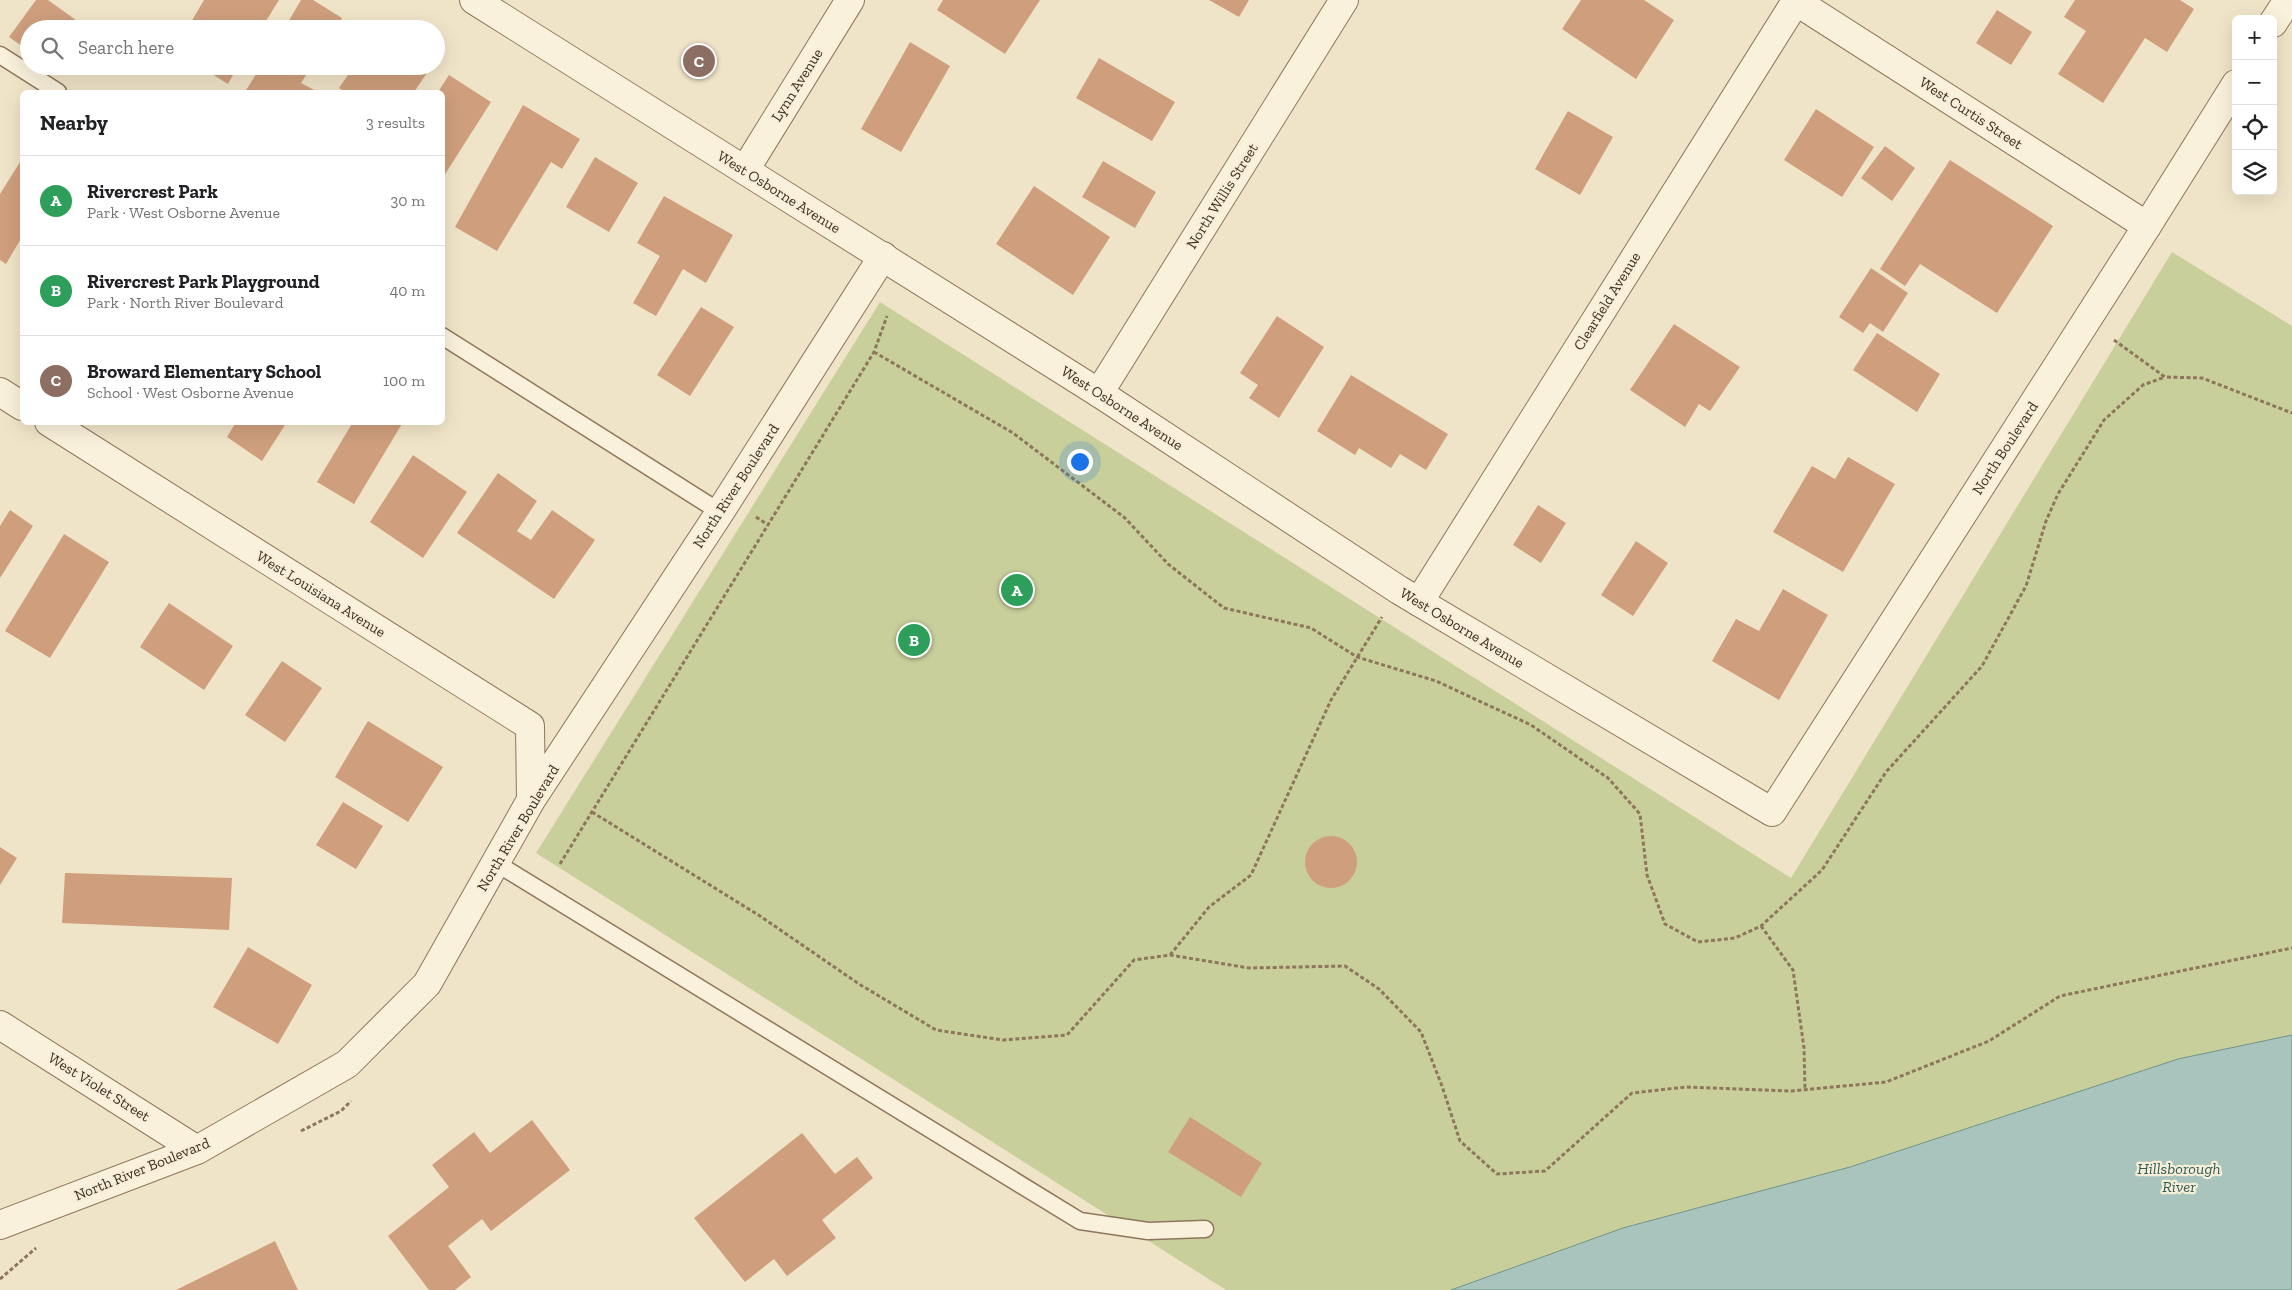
<!DOCTYPE html>
<meta charset="utf-8">
<style>
:root{--surface:#fff;--page:#f6f6f6;--text:#202124;--muted:#757577;--line:#e0e0e0;--accent:#ea580c}
body{margin:0;font-family:"Zilla Slab",serif;background:var(--page);color:var(--text)}
.controls{position:absolute;right:15px;top:15px;display:grid;overflow:hidden;border-radius:8px;box-shadow:0 5px 20px #0002}
.controls button{width:45px;height:45px;display:grid;place-items:center;padding:0;border:0;border-bottom:1px solid var(--line);background:var(--surface);color:var(--text);font:25px sans-serif}
.you{position:absolute;left:1079px;top:461px;width:18px;height:18px;margin:-12px;border:4px solid #fff;border-radius:50%;background:#1a73e8;box-shadow:0 0 0 8px #1a73e833}
.badge{display:grid;place-items:center;width:32px;height:32px;border-radius:50%;background:var(--accent);color:#fff;font-size:16px;font-weight:700}
.pin{position:absolute;translate:-50% -50%;border:2px solid #fff;box-shadow:0 1px 5px #0006}
.list{margin:0;padding:0;list-style:none}
h2{display:flex;justify-content:space-between;align-items:center;height:65px;margin:0;padding:0 20px;font-size:21px}
h2 small{font-size:16px;font-weight:400;color:var(--muted)}
.list li{display:grid;grid-template-columns:32px 1fr auto;gap:15px;align-items:center;box-sizing:border-box;height:90px;padding:0 20px;border-top:1px solid var(--line)}
.list b{display:block;font-size:19px;white-space:nowrap}
.list p{margin:0;font-size:16px;white-space:nowrap;color:var(--muted)}
.list em{font-size:16px;font-style:normal;color:var(--muted)}
.icon{flex:none;width:28px;height:28px;fill:none;stroke:currentColor;stroke-width:2;stroke-linecap:round;stroke-linejoin:round}
.map{position:relative;flex:none;width:2292px;height:1290px;overflow:hidden}
.search{position:absolute;background:var(--surface);box-shadow:0 5px 20px #0002;left:20px;top:20px;width:425px;height:55px;display:flex;align-items:center;gap:12px;box-sizing:border-box;padding:0 18px;border-radius:28px;color:var(--muted);font-size:19px}
.panel{position:absolute;background:var(--surface);box-shadow:0 5px 20px #0002;left:20px;top:90px;width:425px;height:335px;border-radius:8px}
.map>svg:first-child{display:block}
.green{fill:#c9cf9b}
.water{fill:#a9c4bc;stroke:#6f938a}
.building{fill:#cf9f7d}
.lines{fill:none;stroke-linecap:round;stroke-linejoin:round}
.service-casing{stroke:#8d765c;stroke-width:19}
.minor-casing{stroke:#8d765c;stroke-width:30}
.tertiary-casing{stroke:#8d765c;stroke-width:30}
.path{stroke:#8d765c;stroke-width:3;stroke-dasharray:4 2.5;stroke-linecap:butt}
.service{stroke:#faf1dc;stroke-width:16}
.minor{stroke:#faf1dc;stroke-width:28}
.tertiary{stroke:#faf1dc;stroke-width:28}
.labels{text-anchor:middle;dominant-baseline:central;stroke-width:4.5;stroke-linejoin:round;paint-order:stroke}
.street-label{font-size:15px;fill:#3d2e20;stroke:#f7eed8}
.water-label{font-size:16px;font-style:italic;fill:#2f5d5a;stroke:#f7eed8}
</style>
<div class="map">
<svg width="2292" height="1290" viewBox="0 0 2292 1290">
<rect width="100%" height="100%" fill="#f0e4c8"/>
<path class="green" d="M2172 252 2292 326V1035L2178 1059 1850 1167 1623 1228 1451 1290H1226L536 853 880 302 1791 878Z"/>
<path class="water" d="M2292 1035V1290H1451L1623 1228 1850 1167 2178 1059Z"/>
<path class="building" d="M36 0H48L80 23 76 29H29V51L9 37Z
M204 0H279L261 29H187Z
M301 0H313L342 18 336 29H284Z
M943 0H1040L1005 54 937 10Z
M1209 0H1249L1239 17Z
M1581 0H1644L1674 20 1636 79 1562 29Z
M2075 0H2180L2194 9 2167 52 2145 38 2103 103 2058 74 2086 31 2064 17Z
M1997 10 2032 32 2011 65 1976 43Z
M910 42 950 66 901 152 861 129Z
M1099 58 1175 102 1152 141 1076 98Z
M199 66H238L228 84Z
M261 66H312L301 83 318 92H245Z
M354 66H430L431 67 414 92H345L339 88Z
M449 75 491 102 442 179V92H438Z
M523 105 580 139 562 169 551 162 497 251 455 227Z
M1816 109 1874 147 1842 197 1784 160Z
M1568 111 1613 137 1580 195 1535 169Z
M1885 146 1915 168 1892 201 1861 178Z
M595 157 638 183 609 232 566 207Z
M22 159V237L6 264 0 260V194Z
M1950 160 2053 226 1997 313 1920 264 1905 286 1880 269Z
M1103 161 1156 192 1135 228 1082 197Z
M1034 186 1110 237 1073 295 996 244Z
M664 196 733 235 706 283 683 269 656 316 633 303 660 256 637 243Z
M1871 268 1908 293 1883 332 1870 323 1863 333 1839 317Z
M701 307 734 327 690 396 657 375Z
M1277 316 1324 347 1279 418 1249 398 1258 385 1240 373Z
M1674 324 1740 367 1710 411 1699 404 1685 427 1630 390Z
M1877 333 1940 374 1917 412 1853 370Z
M1351 375 1448 434 1426 470 1400 454 1391 468 1359 448 1355 455 1317 431Z
M236 422H287L262 461 227 437Z
M353 422H403L354 504 317 482Z
M413 455 467 492 423 558 370 522Z
M1848 457 1895 484 1843 572 1773 532 1812 466 1835 479Z
M498 473 537 501 517 531 531 540 552 510 595 540 554 599 457 533Z
M1538 505 1566 523 1541 563 1513 545Z
M10 510 33 526 0 578V526Z
M64 534 109 562 50 658 5 631Z
M1636 541 1668 563 1633 616 1601 595Z
M1783 589 1828 615 1779 700 1712 661 1736 619 1759 631Z
M169 603 233 646 204 690 140 647Z
M282 661 322 688 285 742 245 715Z
M368 721 443 767 408 822 335 777Z
M343 802 383 826 356 869 316 845Z
M1305 862a26 26 0 1 1 52 0a26 26 0 1 1-52 0Z
M0 847 17 858 0 885Z
M65 873 232 878 229 930 62 923Z
M248 947 312 985 278 1044 213 1007Z
M1190 1117 1262 1163 1241 1197 1168 1152Z
M532 1120 570 1170 491 1231 482 1219 448 1246 471 1277 455 1290H429L388 1236 449 1187 432 1165 474 1132 490 1153Z
M802 1133 835 1174 857 1157 873 1178 822 1220 836 1238 787 1276 774 1259 745 1282 694 1218Z
M275 1241 298 1290H176Z"/>
<g class="lines">
<defs>
<path id="service" d="M0 55 58 92
M442 336 720 512
M496 863 1080 1221 1148 1231 1205 1229"/>
<path id="minor" d="M1794 0 2147 226
M745 170 850 0
M0 392 22 406
M1099 393 1344 0
M49 422 530 726 531 800
M1419 602 1796 1
M0 1025 197 1150
M0 1225 197 1150 347 1064 427 984 531 800 720 512 883 256"/>
<path id="tertiary" d="M474 0 1099 393 1399 590 1772 812 2147 226 2236 84
M2273 23 2288 0"/>
</defs>
<use href="#service" class="service-casing"/>
<use href="#minor" class="minor-casing"/>
<use href="#tertiary" class="tertiary-casing"/>
<path class="path" d="M2114 340 2165 377 2202 378 2292 413
M874 352 1013 433 1125 518 1168 564 1224 608 1311 628 1357 657 1436 681 1531 725 1608 778 1640 814 1647 875 1665 924 1698 942 1735 938 1761 926 1822 870 1886 772 1982 666 2026 586 2046 521 2058 494 2104 420 2143 385 2165 377
M756 517 768 525
M592 812 760 916 859 984 936 1030 1003 1040 1067 1035 1134 960 1170 955 1249 968 1345 966 1379 989 1421 1032 1442 1086 1460 1141 1497 1174 1545 1171 1632 1093 1686 1087 1791 1091 1886 1082 1989 1041 2060 996 2292 948
M560 864 874 352 887 316
M1761 926 1793 970 1804 1048 1805 1090
M1170 955 1209 907 1251 875 1331 700 1382 617
M301 1131 341 1111 351 1101
M0 1279 36 1248"/>
<use href="#service" class="service"/>
<use href="#minor" class="minor"/>
<use href="#tertiary" class="tertiary"/>
</g>
<g class="labels">
<g class="street-label">
<text transform="translate(797 85) rotate(-58)">Lynn Avenue</text>
<text transform="translate(1971 113) rotate(33)">West Curtis Street</text>
<text transform="translate(779 192) rotate(32)">West Osborne Avenue</text>
<text transform="translate(1222 196) rotate(-58)">North Willis Street</text>
<text transform="translate(1607 301) rotate(-58)">Clearfield Avenue</text>
<text transform="translate(1122 408) rotate(33)">West Osborne Avenue</text>
<text transform="translate(2005 448) rotate(-57)">North Boulevard</text>
<text transform="translate(736 486) rotate(-57)">North River Boulevard</text>
<text transform="translate(321 594) rotate(32)">West Louisiana Avenue</text>
<text transform="translate(1462 628) rotate(31)">West Osborne Avenue</text>
<text transform="translate(518 828) rotate(-59)">North River Boulevard</text>
<text transform="translate(99 1087) rotate(32)">West Violet Street</text>
<text transform="translate(142 1169) rotate(-22)">North River Boulevard</text>
</g>
<g class="water-label">
<text x="2179" y="1168">Hillsborough<tspan x="2179" dy="18">River</tspan></text>
</g>
</g>
</svg>
<div class="controls">
<button>+</button>
<button>−</button>
<button><svg class="icon" aria-label="locate" viewBox="0 0 24 24"><circle cx="12" cy="12" r="6"/><path d="M12 2v4M12 18v4M2 12h4M18 12h4"/></svg></button>
<button><svg class="icon" aria-label="layers" viewBox="0 0 24 24"><path d="M12 4l9 5-9 5-9-5zM3 14l9 5 9-5"/></svg></button>
</div>
<div class="you"></div>
<div class="pin badge" style="left:1017px;top:590px;background:#2e9e5b">A</div>
<div class="pin badge" style="left:914px;top:640px;background:#2e9e5b">B</div>
<div class="pin badge" style="left:699px;top:61px;background:#8d6e63">C</div>
<div class="search"><svg class="icon" aria-label="search" viewBox="0 0 24 24"><circle cx="10" cy="10" r="6"/><path d="M15 15l6 6"/></svg>Search here</div>
<section class="panel">
<h2>Nearby<small>3 results</small></h2>
<ul class="list">
<li><span class="badge" style="background:#2e9e5b">A</span><div><b>Rivercrest Park</b><p>Park · West Osborne Avenue</p></div><em>30 m</em></li>
<li><span class="badge" style="background:#2e9e5b">B</span><div><b>Rivercrest Park Playground</b><p>Park · North River Boulevard</p></div><em>40 m</em></li>
<li><span class="badge" style="background:#8d6e63">C</span><div><b>Broward Elementary School</b><p>School · West Osborne Avenue</p></div><em>100 m</em></li>
</ul>
</section>
</div>
